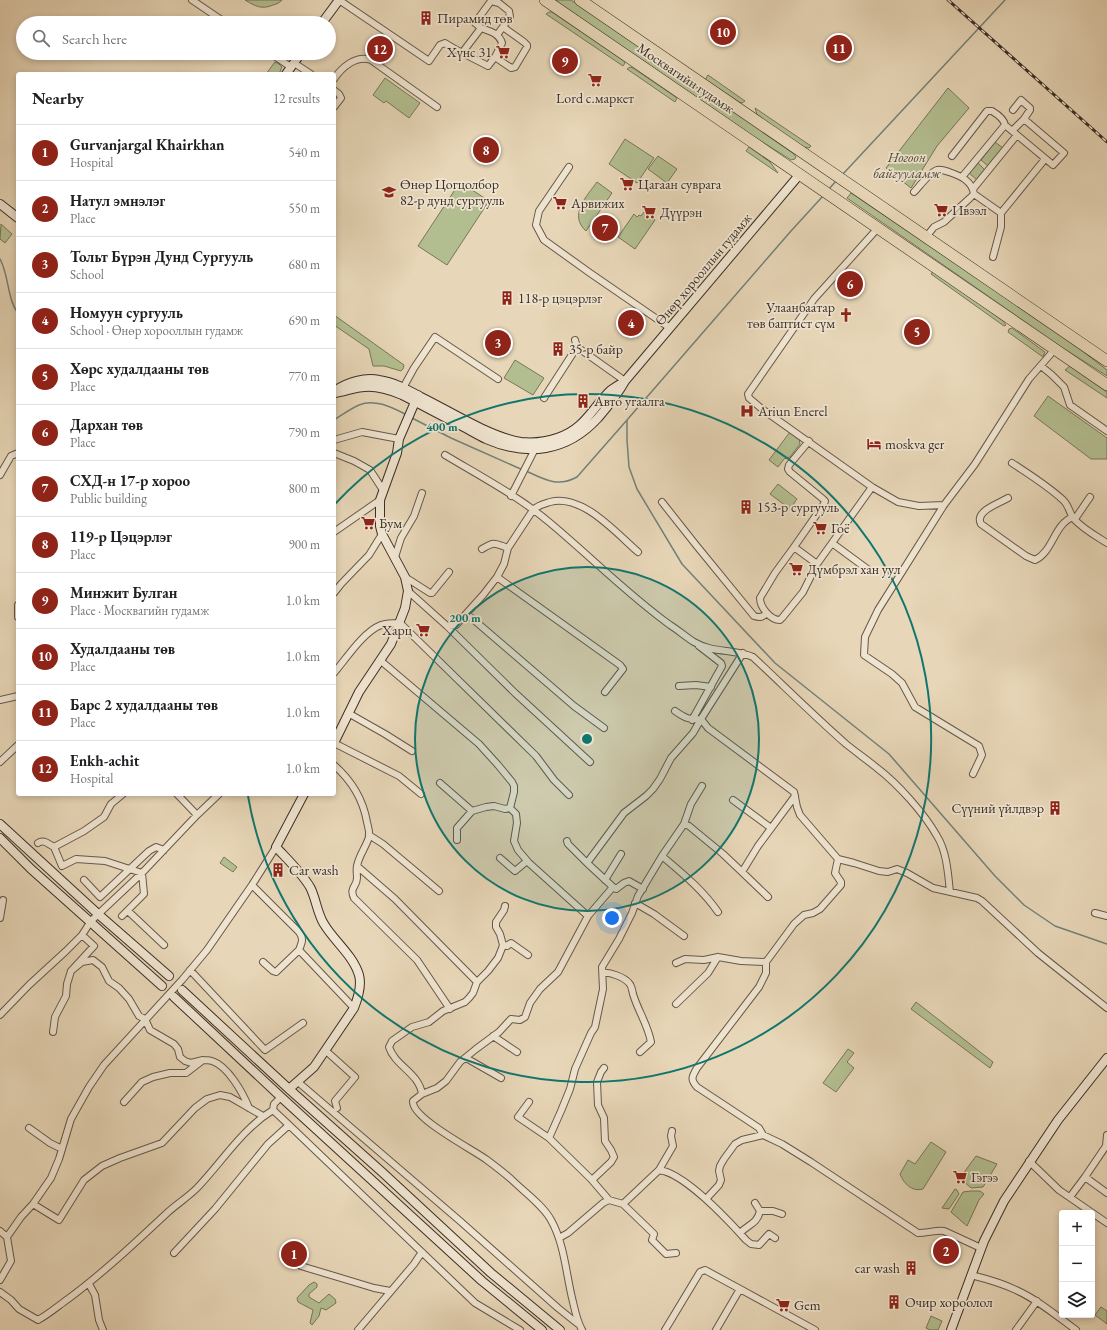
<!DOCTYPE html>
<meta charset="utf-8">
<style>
:root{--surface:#fff;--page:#f6f6f6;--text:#202124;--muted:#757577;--line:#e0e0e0;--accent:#8f2418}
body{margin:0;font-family:"EB Garamond",serif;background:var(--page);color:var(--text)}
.controls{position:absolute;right:12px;bottom:12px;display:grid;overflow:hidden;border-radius:4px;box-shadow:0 2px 6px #0003}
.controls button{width:36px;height:36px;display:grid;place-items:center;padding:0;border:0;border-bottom:1px solid var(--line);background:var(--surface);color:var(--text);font:20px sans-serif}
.you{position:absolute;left:612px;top:918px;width:14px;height:14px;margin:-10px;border:3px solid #fff;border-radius:50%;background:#1a73e8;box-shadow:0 0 0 6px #1a73e833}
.badge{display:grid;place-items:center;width:26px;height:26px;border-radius:50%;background:var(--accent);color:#fff;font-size:13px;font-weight:700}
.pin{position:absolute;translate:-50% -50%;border:2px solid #fff;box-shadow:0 1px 4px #0006}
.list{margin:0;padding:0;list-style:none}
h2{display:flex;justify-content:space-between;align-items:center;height:52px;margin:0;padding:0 16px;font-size:17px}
h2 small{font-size:13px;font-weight:400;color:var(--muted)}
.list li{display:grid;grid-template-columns:26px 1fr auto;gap:12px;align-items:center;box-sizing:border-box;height:56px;padding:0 16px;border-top:1px solid var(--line)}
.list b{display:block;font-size:15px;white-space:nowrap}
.list p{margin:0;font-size:13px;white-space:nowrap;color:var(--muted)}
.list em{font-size:13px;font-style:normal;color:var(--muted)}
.icon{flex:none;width:22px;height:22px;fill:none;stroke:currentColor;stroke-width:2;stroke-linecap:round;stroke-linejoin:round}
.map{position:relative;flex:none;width:1107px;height:1330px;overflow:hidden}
.search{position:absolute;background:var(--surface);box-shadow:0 2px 6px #0003;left:16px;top:16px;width:320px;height:44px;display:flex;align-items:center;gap:10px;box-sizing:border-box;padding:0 14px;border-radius:22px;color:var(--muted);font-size:15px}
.panel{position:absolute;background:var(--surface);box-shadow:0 2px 6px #0003;left:16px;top:72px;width:320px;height:724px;border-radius:4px}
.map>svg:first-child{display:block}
.green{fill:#b3be90;stroke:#77765b}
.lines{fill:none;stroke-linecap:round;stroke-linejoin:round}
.stream{stroke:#728179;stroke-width:1.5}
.street-casing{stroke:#66584a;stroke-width:8}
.secondary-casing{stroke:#3b2e26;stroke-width:10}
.highway-casing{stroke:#3b2e26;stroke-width:12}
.street{stroke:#efe4d0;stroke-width:6}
.secondary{stroke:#efe4d0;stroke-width:8}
.highway{stroke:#e7d6b7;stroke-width:11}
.rail-casing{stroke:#3b2e26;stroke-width:3}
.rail{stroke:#efe4d0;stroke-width:1.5;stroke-dasharray:4.5;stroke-linecap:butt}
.ring{fill:none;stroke:#0f766e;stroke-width:2}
.labels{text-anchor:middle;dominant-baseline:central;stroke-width:3.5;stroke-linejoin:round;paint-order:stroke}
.poi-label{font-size:14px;fill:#3b2e26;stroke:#efe4d0;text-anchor:start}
.street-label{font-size:14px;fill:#3b2e26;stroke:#efe4d0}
.park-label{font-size:14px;font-style:italic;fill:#534b3b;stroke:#efe4d0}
.centre{fill:#0f766e;stroke:#efe4d0;stroke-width:2}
.ring-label{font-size:12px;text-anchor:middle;font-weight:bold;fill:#0f766e;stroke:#efe4d0;stroke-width:3.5;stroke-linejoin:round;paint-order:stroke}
</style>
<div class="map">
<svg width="1107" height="1330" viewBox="0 0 1107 1330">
<rect width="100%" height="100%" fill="#e7d6b7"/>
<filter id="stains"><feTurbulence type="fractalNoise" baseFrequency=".005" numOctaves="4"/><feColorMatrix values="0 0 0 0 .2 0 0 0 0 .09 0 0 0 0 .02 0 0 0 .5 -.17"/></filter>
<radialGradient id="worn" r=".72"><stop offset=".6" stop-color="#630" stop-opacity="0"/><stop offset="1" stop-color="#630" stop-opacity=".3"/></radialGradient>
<path class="green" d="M245 0H282C279 3 277 4 273 5 262 10 255 6 245 0Z
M555 0H571L794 154 796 157 795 159 791 160 753 136Z
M549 12H552L624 61 625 63 623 66 546 14Z
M275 62 279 64 282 67 279 74H266Z
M630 67 633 68 677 98 675 102 627 69Z
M708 75 745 101 742 103 739 102 705 80Z
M385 78 420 103 409 118 386 101 384 103 373 95Z
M948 88 969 108 937 146 911 188 886 168Z
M755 108 811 146 809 148 803 147 757 115Z
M625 139 654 158 637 183 609 164Z
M995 142 1003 148 988 166 981 160Z
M749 147 770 162 778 173 746 151Z
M658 156 677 169 667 183 648 169Z
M978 163 985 170 977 180 969 173Z
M460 182 489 201 447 265 418 246Z
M597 182 612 193 586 231C568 215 587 196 597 182Z
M851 193 1068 340 1107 370V376L1060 346 847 198Z
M644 212 655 220 635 249 618 237 634 214 637 217 639 215 641 216Z
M1 224 12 234 5 243 0 239Z
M933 271 1003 321 1006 325 1004 326 931 274Z
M334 315 404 365 403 369 401 371 384 366H373L369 349 334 325Z
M1012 328 1045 352 1043 357 1008 332 1009 329Z
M515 360 544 378 533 395 504 378Z
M1070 366 1107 392V398L1065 370Z
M1048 396 1107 438V459H1091L1034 416Z
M790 432 799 439 800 444 790 457 784 459 778 467 769 460Z
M778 484 797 499 790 509 770 494Z
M224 857 237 867 233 872 220 863Z
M916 1002 993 1062 990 1068 911 1009Z
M848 1049 854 1053 847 1062 854 1068 836 1092 823 1083Z
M931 1142 946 1152 923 1189C912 1192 904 1184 900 1174L908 1160 915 1164Z
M976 1156 997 1164 983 1187 971 1188 960 1178Z
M955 1189 957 1190 959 1194 949 1209 942 1208Z
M971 1191H980L984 1194 979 1200 967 1226 951 1212 963 1192Z
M314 1282 317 1284V1287L309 1294V1297L319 1303 329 1294 335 1299 336 1303 326 1310 321 1308 319 1316 312 1325 310 1323 313 1310 298 1302 297 1298 309 1285Z
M1101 1307 1107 1311V1324L1095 1315Z
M931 1316 942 1321 938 1330H930L926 1328Z"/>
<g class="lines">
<path class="stream" d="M843 174 1005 0
M829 189 836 181
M823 196 791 231 627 420V440L629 467 637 489 682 564 775 663 889 754 995 876 1024 905 1055 926 1107 944
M0 259C9 275 7 299 18 313
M412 418 451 438 523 470
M334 420C342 415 350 409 359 405 375 398 393 408 407 415
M526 471C544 479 557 488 577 477L627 420"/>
<defs>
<path id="street" d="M192 0 226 23
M339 0 429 61 440 45 445 43C459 52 473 58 488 66L495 57 502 43C499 33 489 31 481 28L462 53
M481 28 475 23 491 1 499 3 509 11 510 17 497 35
M270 53 291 67
M495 57 511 68 515 67 527 47V45L524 42 503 27
M294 63 311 74
M334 79C342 67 356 55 371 60L437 107
M334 90 339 94 341 98 334 107
M1012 131 1024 119
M952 156 987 111H992C997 114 1004 119 1005 125
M569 167 539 211 536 225 544 240 590 273 670 328
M962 177 1005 125 1053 165 1064 153 1024 119 1030 110V108L1021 100 1013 110
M973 189 1017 135
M914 192C919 187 930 172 937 170 941 169 946 171 949 172 961 176 972 181 974 194L970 198 944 222 934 227 926 237
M974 194 1001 213 1045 159
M993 257 1001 227V213
M575 340 577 347 625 381
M1041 366 1052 375 1064 387 1070 405 1107 431
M403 388 414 368 435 337 498 379
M544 398 577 347
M334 440 362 432 399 439
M809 441 789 465 788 469 790 472 823 499 825 501 824 504 794 547 817 564 832 543
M334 453 354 461 370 470 383 490
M445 455C480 476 518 496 549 522 590 556 627 594 670 625 678 630 686 637 694 642 712 653 734 649 753 657 784 686 814 716 846 744 856 752 867 760 877 768 898 784 924 813 937 836 947 852 948 874 950 892
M1012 463C1030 475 1048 486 1063 500 1069 505 1069 513 1074 519 1083 529 1096 536 1107 543
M0 475 11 456 18 453
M872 487 762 409 749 398 748 394 814 299 878 228
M511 496 535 449
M1008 498C1000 503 974 511 981 524L1026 556 1035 560C1053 552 1054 524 1073 517
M662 502 696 545 754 616C760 618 763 617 767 613
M1075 519 1090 497
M334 532 380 500
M794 547 775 573 760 598C760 607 770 620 780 620L782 618 803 592 817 564
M482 549C495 541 494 543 508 548
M395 557 401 538 414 516 422 493
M870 571 832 543 872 487 898 502 919 506 944 505
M405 577 430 593H432L449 572
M497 577 620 665 623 669 605 692
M408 591 447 626 456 625 483 595 497 577 504 564 508 548 533 510C538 505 543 504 550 502 582 493 616 533 638 552
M334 593 341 584 369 555 382 534
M467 614 574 706 604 728
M18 617V605
M447 626 515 693 590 762
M743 653 701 719 708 728 794 792 797 807 800 815 838 859 854 863 879 871 888 872 897 869 907 873 933 888 977 898 982 901 1038 953 1107 1008
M381 661 479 744 498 765 512 782 514 786V792L510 808 516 814 517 823 514 841 518 850 529 863 588 916
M334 673C346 659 363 632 381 625 387 623 393 623 400 623L536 756 554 780 569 795
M679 686 696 685 711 687
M0 700 18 696
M348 713 385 734 412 751
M692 720 722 666 721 663 699 646
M334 743 399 776 421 794
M0 762 18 745
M334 765C351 780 363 799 367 822 368 827 370 832 369 837 366 847 359 855 357 866 356 870 357 873 357 878 357 887 349 887 354 898L417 960 450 1009
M973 774 982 755 979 746 915 707 902 683 892 674 864 655 865 637 878 610 944 505 975 464 1029 379 1055 349
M440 783 472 811
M177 794 197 815
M733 800 771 828
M684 824 691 804 702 786
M369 835 383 844 439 891
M457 840V828L472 811 486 807 494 806 505 809 510 808
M567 841 568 844 587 863
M38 843C44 839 48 844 54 847L84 831 104 817 111 804 123 794
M54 847 62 866 76 859 105 861 142 873 144 894 122 916
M662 856C682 873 703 890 718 912
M500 858 515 871 527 861
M357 866 395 899 477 982
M742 872 768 897
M84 880 100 897 149 851 156 847 164 850
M605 880 621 854
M252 885 299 932C304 939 302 942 299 950L354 1008
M613 887 616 889 624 883 629 881 643 889
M635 903 654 914 684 936
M128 911 164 945
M1095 913 1107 916
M0 918 3 900
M503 945 507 946 511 943 528 955
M263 962 273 971 276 972 299 950
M676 963 685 959 704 960 718 957 741 961 766 962 794 924 804 915 813 913 820 909 841 885V882L835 873 838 859
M190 970 265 1050 303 1023
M71 971 82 962 93 960 102 967 109 981 119 988 129 999 139 1016 145 1019 150 1030 174 1044 178 1049 180 1057 185 1061 191 1063 203 1060
M603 973C610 972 624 977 629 983 632 986 632 990 633 994 638 1011 648 1025 651 1042L640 1052
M676 1004 708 973 718 957
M0 1015 29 985 66 951 82 935 91 921 142 873 197 815 219 794
M53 1032 55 1017 66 996 67 984 71 971 94 946 82 935
M493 1036 517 1052
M325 1050 355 1077 335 1101 337 1108
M466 1058 501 1078
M298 1082 460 1221 558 1308 578 1324
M422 1094C419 1073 395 1066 389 1047L392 1041 412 1027 429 1022 443 1011 465 1002 469 998 473 993 477 982 488 971 498 958 502 948 503 945 500 934 496 927V922L504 910 505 906
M281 1097 274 1104 273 1110 289 1125 475 1303 520 1330
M124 1102 142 1082 153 1077 170 1073H186L203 1060C205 1060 209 1060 212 1061 228 1066 243 1093 249 1108
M529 1102 518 1117 549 1138
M29 1128 50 1143 62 1149
M763 1135 759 1128 750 1122 697 1087C690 1079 692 1077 697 1068L759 987 766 973V962
M1029 1161 1059 1190 1107 1223
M659 1170C684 1173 728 1220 746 1240L751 1244 759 1245 769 1234 775 1238
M1085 1177 1106 1146 1107 1135
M592 1180 611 1162 614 1157 611 1150 605 1141 604 1118 598 1105 597 1082 601 1072 604 1068
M1070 1197 1085 1177 1107 1193
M706 1199 719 1185 721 1180 719 1171 720 1166 724 1159 735 1144 742 1140 763 1135 782 1144 811 1162 918 1233C927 1233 936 1230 944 1231L981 1248
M609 1200 591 1179 549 1138 561 1111 570 1089 575 1069 591 1033 595 1027 603 989 602 967 619 939 632 913 638 896 662 856 684 824 689 826 723 854 742 872 758 846 795 796
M33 1204 59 1220 84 1180 102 1166 120 1158 162 1143 195 1108 207 1099 220 1095 230 1097 263 1116
M623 1204 654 1234 652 1240 666 1254 676 1253
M760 1211H773L782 1214
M0 1231 7 1237 11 1261 0 1280
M740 1233C749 1224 757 1224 760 1211L755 1203
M7 1237 21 1217 33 1204 51 1178 59 1159 71 1119 89 1087 104 1065 182 980 207 950 252 885 276 847
M559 1238 568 1233 603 1203 609 1200 623 1204 659 1170 673 1146 671 1136 672 1131
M174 1253 215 1209 268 1144 289 1125
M301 1266 374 1288 390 1291
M971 1275C987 1279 1002 1283 1016 1290 1038 1300 1057 1316 1076 1330
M89 1284 95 1295 99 1320 103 1330
M740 1289 815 1330
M0 1292 11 1300 19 1309 38 1320C49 1314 58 1306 68 1299 103 1273 135 1243 167 1213 177 1204 188 1197 197 1188 222 1162 242 1129 273 1110
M358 1330 414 1264 422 1252
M582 1330C577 1321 575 1311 573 1302 566 1275 565 1245 551 1220 543 1205 523 1191 511 1179 503 1172 495 1166 487 1160 474 1150 411 1118 413 1101L422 1094 437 1088 446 1081 460 1062 476 1049 499 1032 511 1019 520 1020 525 1017 530 1003 540 989 558 972 588 916 613 887 587 863 624 813 646 796 653 789 660 779 671 758 693 733 701 719C689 720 685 718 675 711
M665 1330 700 1272 705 1270 740 1289 716 1330
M1016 1330 1037 1301"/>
<path id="secondary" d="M322 23 339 0
M286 74 301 53
M0 204 18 218
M336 390C348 382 365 377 379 380 394 382 408 390 421 397 450 411 490 437 521 442 533 443 546 442 557 438 585 429 592 408 611 390 615 387 620 384 624 382
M334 393C344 392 355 387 365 387 378 386 390 390 402 395 420 404 438 414 456 423 466 428 476 434 486 439 527 457 567 452 598 418 609 405 616 397 625 381L800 174
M334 743 359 692 391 644 405 608 408 591 405 577 382 534 380 526V500L397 453 399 439 418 395
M0 824 98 914 169 976
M0 838 31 869 162 986
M182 990 289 1089 382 1172 491 1273 560 1330
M174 997 281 1097 482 1281 542 1330
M289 1089 314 1067 354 1008C358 998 362 986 359 975 353 955 334 941 324 924 317 913 316 898 310 887 301 872 287 859 276 847L304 794
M951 1330 984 1241 1004 1201 1058 1120 1107 1058"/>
<path id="highway" d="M545 0 1107 385
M580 0 1107 361"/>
</defs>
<use href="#street" class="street-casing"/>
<use href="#secondary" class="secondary-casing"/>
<use href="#highway" class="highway-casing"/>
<use href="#street" class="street"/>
<use href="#secondary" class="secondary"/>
<use href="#highway" class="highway"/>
<defs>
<path id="rail" d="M948 0 1107 142"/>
</defs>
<use href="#rail" class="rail-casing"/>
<use href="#rail" class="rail"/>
</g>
<circle cx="587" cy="739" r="172" fill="#0f766e" fill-opacity=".12"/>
<g class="ring">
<circle cx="587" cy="739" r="172"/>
<path d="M335 504A344 344 0 1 1 248 796"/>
</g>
<defs>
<symbol id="building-bare" viewBox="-9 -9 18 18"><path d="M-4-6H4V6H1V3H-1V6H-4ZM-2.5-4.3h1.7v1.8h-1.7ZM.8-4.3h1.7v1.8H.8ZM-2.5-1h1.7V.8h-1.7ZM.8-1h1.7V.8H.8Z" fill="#8f2418" stroke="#efe4d0" stroke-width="2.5" paint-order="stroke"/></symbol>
<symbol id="supermarket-bare" viewBox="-9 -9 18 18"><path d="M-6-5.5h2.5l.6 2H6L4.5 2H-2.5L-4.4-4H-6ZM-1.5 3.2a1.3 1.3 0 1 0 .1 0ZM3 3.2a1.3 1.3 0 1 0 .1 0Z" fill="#8f2418" stroke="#efe4d0" stroke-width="2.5" paint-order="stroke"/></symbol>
<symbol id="school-bare" viewBox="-9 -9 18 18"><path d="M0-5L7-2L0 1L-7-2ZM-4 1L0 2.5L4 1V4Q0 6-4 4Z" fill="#8f2418" stroke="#efe4d0" stroke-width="2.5" paint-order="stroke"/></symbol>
<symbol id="church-bare" viewBox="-9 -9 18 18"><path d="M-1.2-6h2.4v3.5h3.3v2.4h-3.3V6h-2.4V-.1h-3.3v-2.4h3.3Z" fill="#8f2418" stroke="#efe4d0" stroke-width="2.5" paint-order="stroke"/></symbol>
<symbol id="hospital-bare" viewBox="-9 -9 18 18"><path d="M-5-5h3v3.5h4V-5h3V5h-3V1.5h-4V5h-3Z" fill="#8f2418" stroke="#efe4d0" stroke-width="2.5" paint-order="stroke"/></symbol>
<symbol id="hotel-bare" viewBox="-9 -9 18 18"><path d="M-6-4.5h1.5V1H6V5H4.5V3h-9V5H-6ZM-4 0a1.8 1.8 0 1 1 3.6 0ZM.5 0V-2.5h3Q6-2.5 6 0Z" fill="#8f2418" stroke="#efe4d0" stroke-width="2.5" paint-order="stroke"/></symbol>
</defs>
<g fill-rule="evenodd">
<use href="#building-bare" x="416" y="8" width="20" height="20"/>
<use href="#supermarket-bare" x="493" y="42" width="20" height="20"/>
<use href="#supermarket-bare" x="585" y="70" width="20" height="20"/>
<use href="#supermarket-bare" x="617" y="174" width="20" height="20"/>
<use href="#school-bare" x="379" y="182" width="20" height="20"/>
<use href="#supermarket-bare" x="550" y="193" width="20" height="20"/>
<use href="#supermarket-bare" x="931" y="200" width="20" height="20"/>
<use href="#supermarket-bare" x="639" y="202" width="20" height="20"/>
<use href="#building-bare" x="497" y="288" width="20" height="20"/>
<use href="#church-bare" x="836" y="305" width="20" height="20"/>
<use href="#building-bare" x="548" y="339" width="20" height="20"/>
<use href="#building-bare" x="573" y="391" width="20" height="20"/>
<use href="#hospital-bare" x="737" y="401" width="20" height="20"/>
<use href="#hotel-bare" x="864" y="434" width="20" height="20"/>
<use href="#building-bare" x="736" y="497" width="20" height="20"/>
<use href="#supermarket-bare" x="358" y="513" width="20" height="20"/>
<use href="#supermarket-bare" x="810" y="518" width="20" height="20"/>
<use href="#supermarket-bare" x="786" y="559" width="20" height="20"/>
<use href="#supermarket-bare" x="413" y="620" width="20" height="20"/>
<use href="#building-bare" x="1045" y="798" width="20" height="20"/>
<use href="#building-bare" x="268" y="860" width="20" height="20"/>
<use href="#supermarket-bare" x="950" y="1167" width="20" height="20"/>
<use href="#building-bare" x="901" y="1258" width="20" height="20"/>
<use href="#building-bare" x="884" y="1292" width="20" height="20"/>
<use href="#supermarket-bare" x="773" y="1295" width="20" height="20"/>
</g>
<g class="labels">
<g class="poi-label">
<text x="437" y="18">Пирамид төв</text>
<text x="492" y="52" text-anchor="end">Хүнс 31</text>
<text x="595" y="98" text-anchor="middle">Lord с.маркет</text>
<text x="400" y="184">Өнөр Цогцолбор<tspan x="400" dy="16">82-р дунд сургууль</tspan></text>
<text x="638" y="184">Цагаан суврага</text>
<text x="571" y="203">Арвижих</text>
<text x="952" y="210">Ивээл</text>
<text x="660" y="212">Дүүрэн</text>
<text x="518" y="298">118-р цэцэрлэг</text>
<text x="835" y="307" text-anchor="end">Улаанбаатар<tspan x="835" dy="16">төв баптист сүм</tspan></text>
<text x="569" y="349">35-р байр</text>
<text x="594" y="401">Авто угаалга</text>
<text x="758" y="411">Ariun Enerel</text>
<text x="885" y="444">moskva ger</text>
<text x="757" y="507">153-р сургууль</text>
<text x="379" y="523">Бум</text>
<text x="831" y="528">Гоё</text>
<text x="807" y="569">Дүмбрэл хан уул</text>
<text x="412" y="630" text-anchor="end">Харц</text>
<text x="1044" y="808" text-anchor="end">Сүүний үйлдвэр</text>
<text x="289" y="870">Car wash</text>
<text x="971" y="1177">Гэгээ</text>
<text x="900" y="1268" text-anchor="end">car wash</text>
<text x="905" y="1302">Очир хороолол</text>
<text x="794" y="1305">Gem</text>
</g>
<g class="street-label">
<text transform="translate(686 78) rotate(34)">Москвагийн гудамж</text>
<text transform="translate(703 269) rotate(-50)">Өнөр хорооллын гудамж</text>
</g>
<g class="park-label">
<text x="907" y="157">Ногоон<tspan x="907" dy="16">байгууламж</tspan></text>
</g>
</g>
<circle cx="587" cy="739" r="6" class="centre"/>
<g class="ring-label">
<text x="442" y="431">400 m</text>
<text x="465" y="622">200 m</text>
</g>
<rect width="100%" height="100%" filter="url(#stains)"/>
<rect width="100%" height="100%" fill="url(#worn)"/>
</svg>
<div class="controls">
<button>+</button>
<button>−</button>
<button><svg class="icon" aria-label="layers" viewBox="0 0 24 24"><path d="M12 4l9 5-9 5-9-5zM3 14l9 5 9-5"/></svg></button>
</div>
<div class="you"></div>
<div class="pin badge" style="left:294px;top:1254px">1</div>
<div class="pin badge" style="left:946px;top:1251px">2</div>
<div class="pin badge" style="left:498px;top:343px">3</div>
<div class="pin badge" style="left:631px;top:323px">4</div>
<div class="pin badge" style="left:917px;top:332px">5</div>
<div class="pin badge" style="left:850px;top:284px">6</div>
<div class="pin badge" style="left:605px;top:228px">7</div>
<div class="pin badge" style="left:486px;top:150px">8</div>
<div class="pin badge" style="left:565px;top:61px">9</div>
<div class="pin badge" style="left:723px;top:32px">10</div>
<div class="pin badge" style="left:839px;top:48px">11</div>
<div class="pin badge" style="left:380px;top:49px">12</div>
<div class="search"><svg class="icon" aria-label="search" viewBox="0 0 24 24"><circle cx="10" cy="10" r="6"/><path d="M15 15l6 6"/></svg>Search here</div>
<section class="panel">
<h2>Nearby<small>12 results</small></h2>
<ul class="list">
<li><span class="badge">1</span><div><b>Gurvanjargal Khairkhan</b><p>Hospital</p></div><em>540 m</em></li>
<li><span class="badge">2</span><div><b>Натул эмнэлэг</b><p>Place</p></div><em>550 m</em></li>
<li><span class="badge">3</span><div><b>Тольт Бүрэн Дунд Сургууль</b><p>School</p></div><em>680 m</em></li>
<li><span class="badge">4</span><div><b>Номуун сургууль</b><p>School · Өнөр хорооллын гудамж</p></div><em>690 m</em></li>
<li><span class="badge">5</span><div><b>Хөрс худалдааны төв</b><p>Place</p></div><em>770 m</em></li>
<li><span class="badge">6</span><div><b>Дархан төв</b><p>Place</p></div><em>790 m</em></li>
<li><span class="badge">7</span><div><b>СХД-н 17-р хороо</b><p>Public building</p></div><em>800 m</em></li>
<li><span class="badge">8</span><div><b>119-р Цэцэрлэг</b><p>Place</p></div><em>900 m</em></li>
<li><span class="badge">9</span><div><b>Минжит Булган</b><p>Place · Москвагийн гудамж</p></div><em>1.0 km</em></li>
<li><span class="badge">10</span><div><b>Худалдааны төв</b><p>Place</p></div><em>1.0 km</em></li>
<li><span class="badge">11</span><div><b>Барс 2 худалдааны төв</b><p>Place</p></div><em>1.0 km</em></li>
<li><span class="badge">12</span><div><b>Enkh-achit</b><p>Hospital</p></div><em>1.0 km</em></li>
</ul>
</section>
</div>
